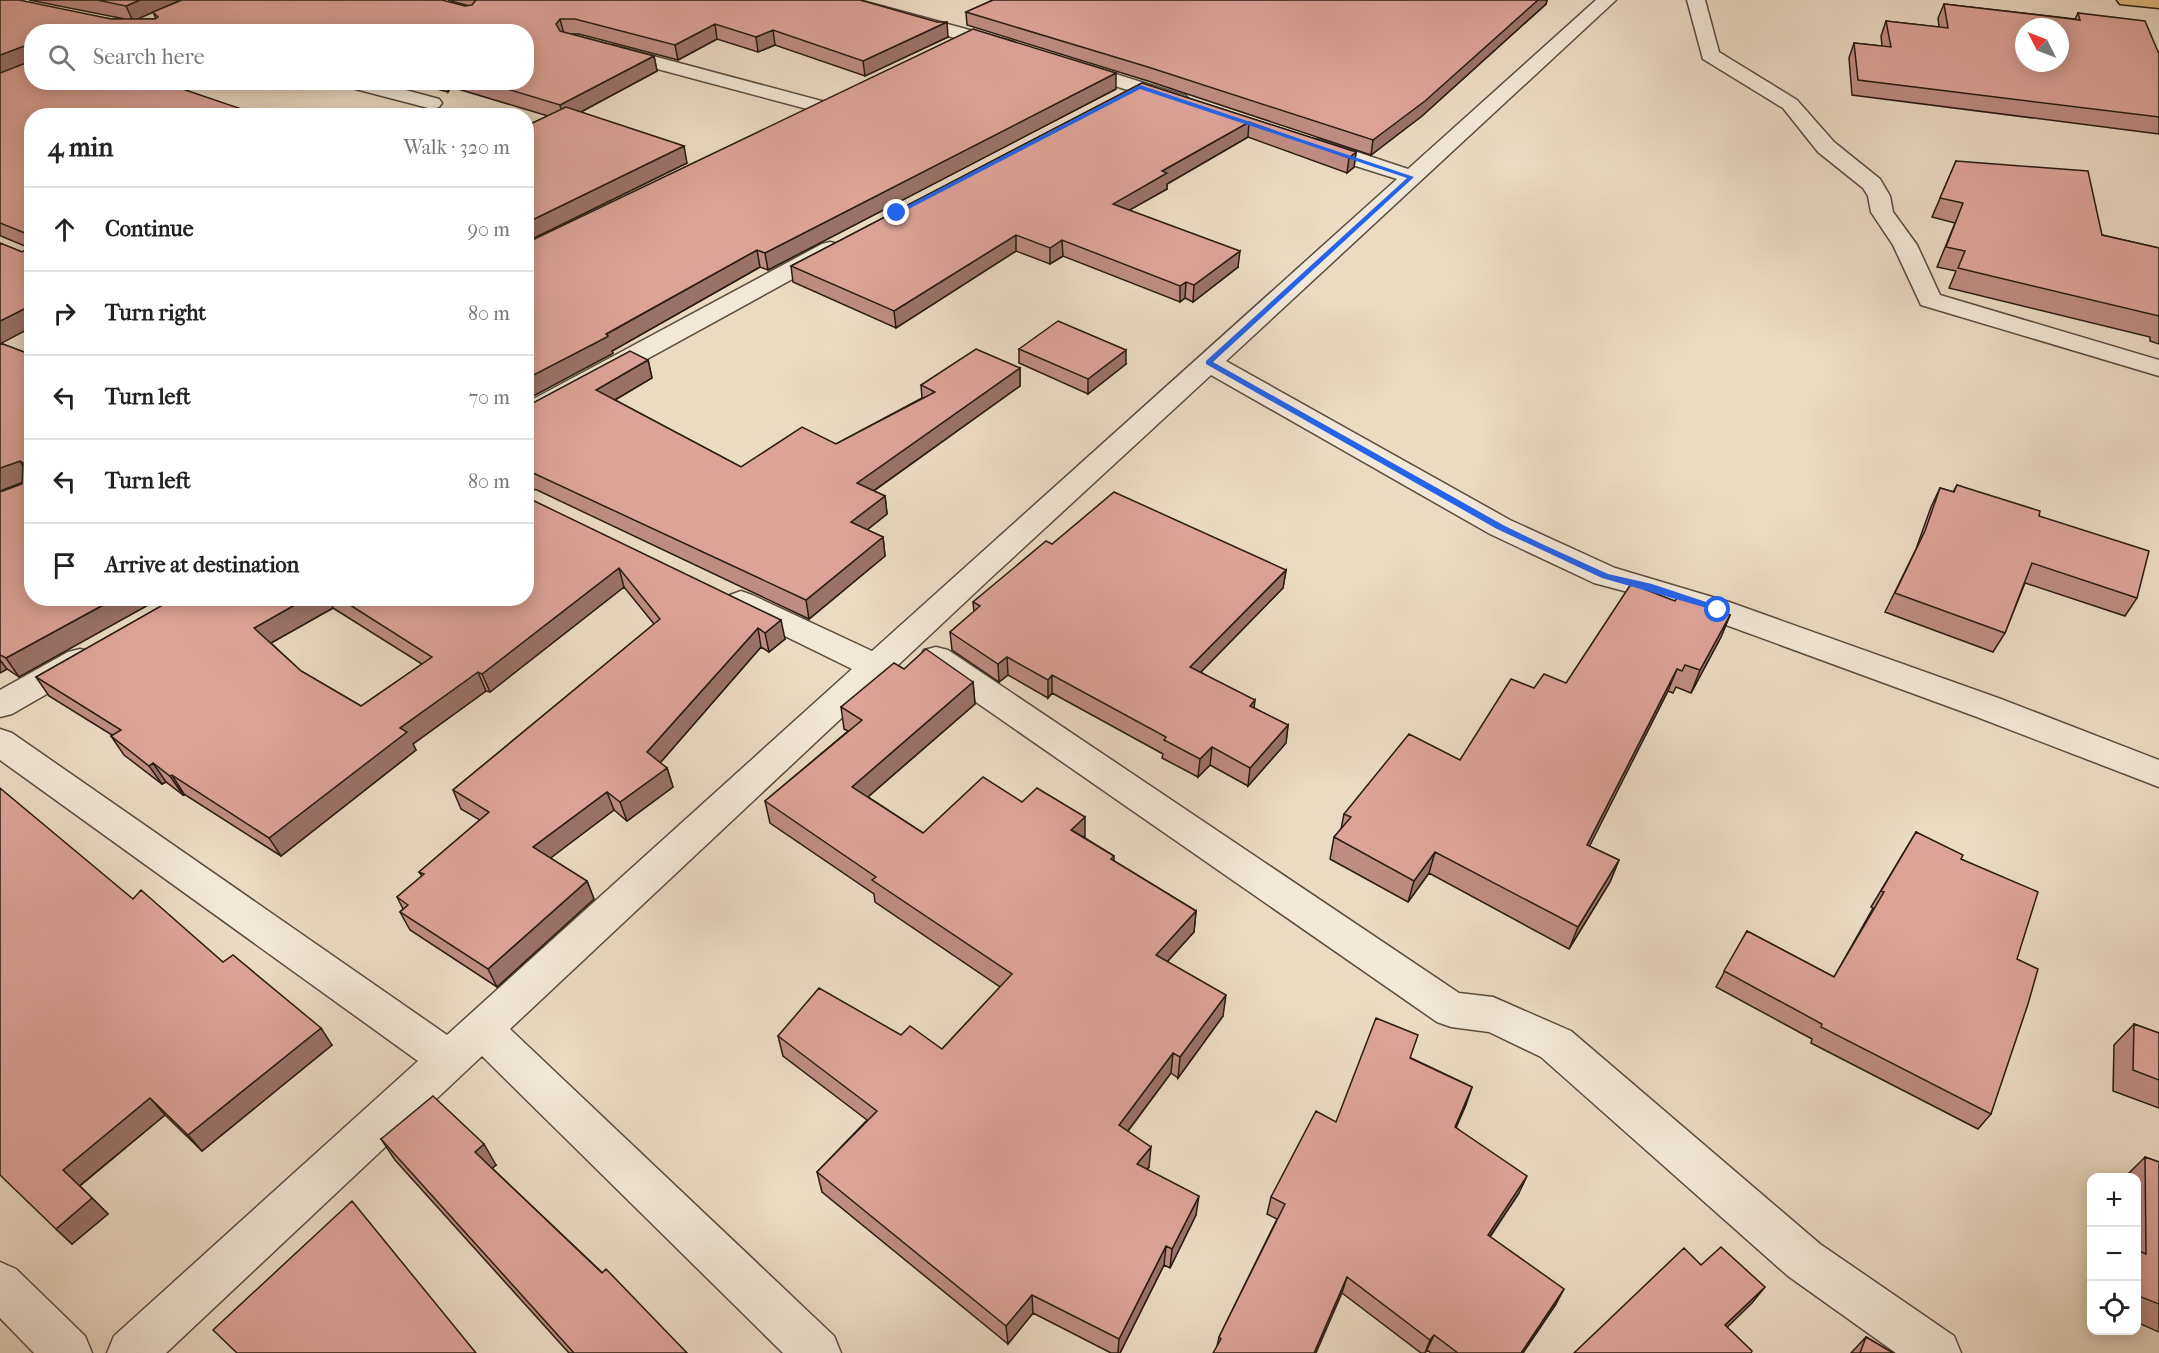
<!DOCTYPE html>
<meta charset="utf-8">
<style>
:root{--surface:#fff;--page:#f6f6f6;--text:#222;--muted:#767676;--line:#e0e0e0}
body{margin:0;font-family:"IM FELL French Canon",serif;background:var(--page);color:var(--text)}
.controls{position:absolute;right:18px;bottom:18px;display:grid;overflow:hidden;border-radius:12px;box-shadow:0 3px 15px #0003}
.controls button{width:54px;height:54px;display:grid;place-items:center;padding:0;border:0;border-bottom:2px solid var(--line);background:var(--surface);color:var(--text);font:30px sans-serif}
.compass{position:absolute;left:2015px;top:18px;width:54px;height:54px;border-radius:50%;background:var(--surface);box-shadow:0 3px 15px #0003;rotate:312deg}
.stop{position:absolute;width:18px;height:18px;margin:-14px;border:4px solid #2563eb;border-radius:50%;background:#fff}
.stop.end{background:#2563eb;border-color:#fff;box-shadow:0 2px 6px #0008}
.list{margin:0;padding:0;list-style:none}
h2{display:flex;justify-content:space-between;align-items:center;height:78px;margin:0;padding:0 24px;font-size:26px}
h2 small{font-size:20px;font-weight:400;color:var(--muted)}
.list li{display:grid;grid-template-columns:39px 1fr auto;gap:18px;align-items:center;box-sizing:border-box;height:84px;padding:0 24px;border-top:2px solid var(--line)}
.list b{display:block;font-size:22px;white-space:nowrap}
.list em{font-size:20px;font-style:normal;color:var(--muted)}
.icon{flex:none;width:33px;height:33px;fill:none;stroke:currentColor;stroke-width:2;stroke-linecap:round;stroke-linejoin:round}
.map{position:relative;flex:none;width:2159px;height:1353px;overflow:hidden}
.search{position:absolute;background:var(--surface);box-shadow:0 3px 15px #0003;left:24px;top:24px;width:510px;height:66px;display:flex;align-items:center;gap:15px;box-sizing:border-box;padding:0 21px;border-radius:24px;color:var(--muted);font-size:22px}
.panel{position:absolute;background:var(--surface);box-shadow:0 3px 15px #0003;left:24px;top:108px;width:510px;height:498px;border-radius:24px}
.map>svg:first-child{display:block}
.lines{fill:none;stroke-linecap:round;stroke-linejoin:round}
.minor-casing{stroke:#5a4c3f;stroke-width:3}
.major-casing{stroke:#291c13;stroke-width:3}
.minor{fill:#f2e8d8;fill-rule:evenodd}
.major{fill:#e6be82;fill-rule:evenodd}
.wall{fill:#bf8c83;stroke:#291c13;stroke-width:1.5;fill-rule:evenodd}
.shaded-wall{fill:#9b726a;stroke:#291c13;stroke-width:1.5}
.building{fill:#dea398;stroke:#291c13;stroke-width:1.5;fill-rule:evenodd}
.route{fill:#2563eb}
</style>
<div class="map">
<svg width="2159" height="1353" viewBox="0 0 2159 1353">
<rect width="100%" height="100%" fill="#ebdbc3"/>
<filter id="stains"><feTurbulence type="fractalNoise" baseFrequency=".00333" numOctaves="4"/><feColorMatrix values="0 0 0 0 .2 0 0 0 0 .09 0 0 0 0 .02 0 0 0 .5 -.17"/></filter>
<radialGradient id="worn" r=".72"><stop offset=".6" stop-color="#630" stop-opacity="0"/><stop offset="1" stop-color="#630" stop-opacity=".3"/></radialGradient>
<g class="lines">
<defs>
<path id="minor" d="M833 0H859L1014 42 1017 46 1014 50H1000L858 12 836 4Z
M1596 0H1616L1226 361 1510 520 1615 568 1729 602 2001 699 2159 760V787L1977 717 1707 618 1639 595 1594 583 1490 534 1211 375 994 575 510 1029 834 1336 841 1353H783L482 1056 166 1353H107L114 1336 418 1061 0 760V729L12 733 447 1035 852 669 730 609 725 602 730 595 741 591 752 595 872 651 1397 179 1305 150 1302 145 1305 140 1313 139 1321 140 1408 169Z
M1687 0H1705L1719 52 1797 100 1834 142 1880 179 1890 196 1893 212 1917 245 1940 295 2159 360V376L1921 305 1893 245 1871 212 1868 196 1863 188 1818 152 1783 108 1703 59Z
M612 45 829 103 832 107 829 111 822 113 605 55 602 51 605 47Z
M1074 61 1186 96 1189 100 1186 104 1179 106 1067 71 1064 67 1067 63Z
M341 82H376L439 99 442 103 439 107 432 109 344 86Z
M830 242 838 244 842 249 838 254 536 420 526 422V403L822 244Z
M936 647 948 650 1459 993 1493 997 1571 1031 1820 1244 1954 1336 1961 1353H1896L1788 1276 1541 1057 1489 1032 1451 1027 1437 1022 924 666 920 658 924 650Z
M80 649 92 652 96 660 92 668 12 714 0 717V690L68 652Z
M0 1262 16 1269 85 1336 92 1353H34L0 1318Z"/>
<path id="major" d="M2117 0H2159V8L2120 4Z"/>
</defs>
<use href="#minor" class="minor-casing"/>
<use href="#major" class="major-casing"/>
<use href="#minor" class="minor"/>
<use href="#major" class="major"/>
</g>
<path class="wall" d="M0 0 111 19H125L29 0H181L136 19H156L153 12 469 6 448 0H860L948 37 865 76 775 45 758 52 717 39 678 60 579 34H571L654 56 657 71 581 112 687 163 526 242V126L548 116 451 87 448 92 413 82H526V32H32V327L0 343 29 354 19 677 7 669 0 673V492L22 484V482L0 491V243L22 252 25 250V246L1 236H0Z
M993 0H1547L1546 4 1422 116 1371 155 1148 81 967 25 966 12Z
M1944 4 2075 19 2078 13 2159 54V134L1852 95 1849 58 1854 43 1882 46 1881 36 1886 21 1939 27 1938 18Z
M1142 83 1356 152 1354 167 1347 173 1248 137 1167 184V189L1129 210 1238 267 1193 302 1185 298 1180 302 1063 256 1050 264 1016 251 896 328 793 282 791 266Z
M1116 89 768 270 760 267 612 351 613 353 610 355 526 243Z
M1956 161 2102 235 2159 248V344L2150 341V337L1949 288 1956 271 1937 267 1955 223 1932 217Z
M1019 349 1126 364 1088 394 1019 363Z
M648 360 652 378 615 400 741 467 836 444 922 398 921 385 1020 368V386L874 491 885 496 887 514 867 530 883 537 885 556 809 619 537 490 526 488V405L531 404Z
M1957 485 2039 516 2137 598 2125 616 2025 583 2005 633 1993 652 1885 612 1916 549 1931 507 1940 488 1953 492Z
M526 497 785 639 769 652 761 647 660 763 667 768 673 787 627 821 614 810 550 858 587 881 594 899 497 987 410 930 400 912 403 909 397 897 422 876 419 872 480 820 461 809 453 790 654 624 624 587 490 692 486 691 413 744 416 750 281 856 184 794 183 795 166 782 162 784 124 755 111 736 112 735 49 696 36 677 176 598H526ZM333 608 422 664 361 706 301 671 271 643Z
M1052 544 1286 570 1283 588 1201 672 1254 708 1288 725 1286 743 1248 786 1210 765 1198 777 1162 758 1163 754 1052 693 1048 698 1008 675 999 682 952 650 950 632 974 612 973 602Z
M1675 601 1730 615 1721 637 1691 693 1676 687 1673 693 1668 691 1589 846 1619 860 1610 882 1569 949 1429 873 1408 902 1330 859 1334 837 1341 829 1344 814 1460 760 1534 688 1566 683Z
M904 669 973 682 975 704 868 797 923 833 1085 838 1114 856V861L1196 911 1194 932 1167 962 1223 1016 1178 1078 1171 1073 1128 1131 1149 1167 1147 1170 1196 1215 1170 1268 1164 1265 1120 1353H1111L1033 1313 1008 1344 822 1192 817 1172 867 1120 783 1056 778 1036 901 1035 942 1049 1000 987 875 902 874 894 770 823 765 801 848 731 844 729 841 707Z
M1916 832 1961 859 2017 959 1991 1114 1978 1129 1811 1043 1812 1039 1716 987 1747 931 1834 977 1873 908 1871 907Z
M133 899 223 962 332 1045 202 1151 165 1115 80 1186 108 1214 72 1244 56 1229Z
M2134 1024 2159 1033V1108L2113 1091 2114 1045Z
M1411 1058 1472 1087 1456 1127 1519 1193 1490 1237 1556 1304 1523 1353H1431L1427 1350 1425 1353H1421L1342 1293 1217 1346 1219 1337 1277 1219 1267 1214 1271 1197 1336 1122Z
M381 1139 496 1165 492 1168 687 1353H569L395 1160Z
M2145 1157 2159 1162V1332L2136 1322V1178H2124Z
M1866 1337 1893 1353H1851Z"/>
<path class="shaded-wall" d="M140 0H181L133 21 126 6Z
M1538 0H1547L1546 4 1422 116 1371 155 1373 140Z
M560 19 564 34 560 39 556 24Z
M947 22 948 37 865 76 863 61Z
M715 24 717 39 678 60 675 45Z
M243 25 245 32H227Z
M773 30 775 45 758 52 756 37Z
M24 46 31 62 0 74V55Z
M654 56 657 71 564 121 560 105Z
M1116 73V89L768 270 765 253Z
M446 82H449L451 87 448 92Z
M1249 122 1248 137 1167 184V189L1112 220 1113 204 1162 171Z
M684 146 687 163 526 242V223Z
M1356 152 1354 167 1347 173 1349 158Z
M1016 235V251L896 328 894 311Z
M1062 240 1063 256 1050 264V248Z
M757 250 760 267 612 351 613 353 610 355 526 400V379Z
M1240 251 1238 267 1193 302 1194 285Z
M1186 282 1185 298 1180 302V286Z
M32 305V327L0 344V321Z
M1126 350V364L1088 394V379Z
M648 360 652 378 601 408 596 390Z
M1020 368V386L859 501 857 483Z
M20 461 31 479 0 491V468Z
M885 496 887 514 853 541 851 522Z
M883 537 885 556 809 619 806 600Z
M619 568 624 587 490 692 482 674Z
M1286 570 1283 588 1188 685 1190 667Z
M116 598H161L19 677 6 658Z
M307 598H329L333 608 264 647 254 628Z
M1730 615 1721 637 1691 693 1700 670Z
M781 620 785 639 769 652 765 633Z
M758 628 761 647 653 771 647 752Z
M1007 657 1008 675 999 682 998 664Z
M0 660 7 669 0 673Z
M1677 669 1668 691 1579 867 1587 845Z
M478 672 486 691 413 744 416 750 281 856 269 838 400 728Z
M1052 675V693L1048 698V680Z
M973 682 975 704 855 808 852 787Z
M1255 700 1253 718 1250 706Z
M1288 725 1286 743 1248 786 1250 768Z
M1212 747 1210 765 1198 777 1200 759Z
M153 763 166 782 162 784 149 766Z
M667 768 673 787 627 821 620 802Z
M172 775 184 794 183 795 170 776Z
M607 792 614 810 540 866 533 847Z
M1085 817V838L1071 830Z
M1435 852 1429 873 1408 902 1414 881Z
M1619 860 1610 882 1569 949 1578 927Z
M587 881 594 899 497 987 488 969Z
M1196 911 1194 932 1154 976 1156 955Z
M1226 995 1223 1016 1178 1078 1180 1057Z
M321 1028 332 1045 202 1151 188 1135Z
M1173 1053 1171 1073 1118 1144 1119 1125Z
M1472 1087 1466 1105 1449 1144 1455 1127Z
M150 1098 165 1115 79 1186 63 1170Z
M484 1144 496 1165 488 1172 475 1152Z
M1151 1147 1149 1167 1135 1184 1137 1164Z
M1527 1176 1519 1193 1480 1251 1488 1235Z
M1199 1196 1196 1215 1170 1268 1172 1249Z
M92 1198 108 1214 72 1244 56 1229Z
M1166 1246 1164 1265 1120 1353H1118L1119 1339Z
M1347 1277 1342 1293 1316 1353H1314Z
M1765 1287 1752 1303 1713 1341 1725 1325Z
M1564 1289 1556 1304 1523 1353H1521Z
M1032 1295 1033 1313 1008 1344 1006 1326Z
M1434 1335 1427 1350 1425 1353 1430 1340Z"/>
<path class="building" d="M0 0H19L111 19H155L158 17 153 12 182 0H442L465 6 472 5 476 0H860L937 22H947L863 61 773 30 756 37 715 24 675 45 575 19H560L556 24 560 31 654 56 560 105 484 82H526V32H279L243 25 227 32H32V82H162L262 116H32V305L0 321V243L22 252 25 250V233L0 223V73L26 63 27 49 24 46 0 55Z
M97 0H140L126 6Z
M993 0H1538L1425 101 1373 140 1148 67 966 12Z
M1944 4 2080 20 2078 13 2145 21 2159 54V117L1858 80 1854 43 1891 47 1886 21 1948 28ZM2024 27H2060V63H2024Z
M973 29 1116 73 765 253 757 250 606 334 608 336 605 338 526 379V243Z
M1142 83 1356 152 1349 158 1249 122 1162 171 1167 173 1113 204 1240 251 1194 285 1186 282 1180 286 1062 240 1050 248 1016 235 894 311 791 266Z
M566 107 684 146 526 223V126Z
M1956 161 2088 171 2102 235 2159 248V316L1958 268 1965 251 1946 247 1963 203 1940 198Z
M1058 321 1126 350 1088 379 1019 349Z
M0 343 32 355V598H116L6 658 0 655V492L22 484 23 463 20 461 0 468Z
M976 349 1020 368 857 483 885 496 851 522 883 537 806 600 531 472 526 471V405L531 404 630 351 648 360 596 390 741 467 802 427 836 444 935 392 921 385Z
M1957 485 2040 511 2039 516 2149 551 2137 598 2032 563 2005 633 1895 593 1925 531 1940 488 1954 492Z
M1114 492 1286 570 1190 667 1255 700 1250 706 1288 725 1250 768 1212 747 1200 759 1164 740 1166 737 1052 675 1048 680 1007 657 998 664 950 632 980 606 973 602 1046 541 1052 544Z
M526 497 781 620 765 633 758 628 647 752 667 768 620 802 607 792 533 847 587 881 488 969 400 912 408 905 397 897 424 874 419 872 489 812 453 790 660 619 619 568 482 674 478 672 400 728 407 732 269 838 172 775 170 776 153 763 149 766 111 736 121 730 36 677 175 598H307L254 628 301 671 361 706 432 657 339 598H526Z
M1631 584 1675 601 1678 595 1730 615 1700 670 1685 665 1682 671 1677 669 1587 845 1619 860 1578 927 1435 852 1414 881 1334 837 1351 817 1344 814 1409 734 1460 760 1511 679 1534 688 1544 674 1566 683Z
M926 649 973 682 852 787 923 833 983 777 1022 802 1037 788 1085 817 1071 830 1114 856 1111 859 1196 911 1156 955 1226 995 1180 1057 1173 1053 1119 1125 1151 1147 1137 1164 1199 1196 1172 1249 1166 1246 1119 1339 1032 1295 1006 1326 817 1172 877 1111 778 1036 819 988 901 1035 910 1026 942 1049 1012 974 872 880 876 877 765 801 862 720 841 707 894 663 904 669Z
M0 788 133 899 141 890 223 962 233 955 321 1028 188 1135 150 1098 63 1170 92 1198 56 1229 0 1175Z
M1916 832 1963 855 1961 859 2038 892 2017 959 2038 969 2028 1004 1991 1114 1821 1027 1822 1024 1724 971 1747 931 1834 977 1884 892 1881 891Z
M1376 1018 1418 1035 1410 1058 1472 1087 1455 1127 1527 1176 1488 1235 1564 1289 1521 1353H1458L1434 1335 1430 1340 1347 1277 1314 1353H1213L1221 1339 1219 1337 1285 1204 1271 1197 1316 1111 1336 1122Z
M2134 1024 2159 1033V1080L2133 1070Z
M433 1096 484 1144 475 1152 602 1273 606 1269 687 1353H574L381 1139Z
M2145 1157 2159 1162V1304L2136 1295 2137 1250 2146 1254Z
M352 1201 476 1353H237L213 1330Z
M1721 1247 1765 1287 1725 1325 1752 1351 1751 1353H1574L1684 1248 1701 1265Z
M1866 1337 1893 1353H1860Z"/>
<path class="route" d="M1140 85 1414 177 1213 362 1503 525 1542 544 1608 574 1652 584 1721 607V612L1602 578 1497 529 1206 364V361L1407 178 1140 89 899 214 893 213Z"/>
<rect width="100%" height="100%" filter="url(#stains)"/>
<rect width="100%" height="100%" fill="url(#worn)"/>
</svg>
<div class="controls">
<button>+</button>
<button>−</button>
<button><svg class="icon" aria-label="locate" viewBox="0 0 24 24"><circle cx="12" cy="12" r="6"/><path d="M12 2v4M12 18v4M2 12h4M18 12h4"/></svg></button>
</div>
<svg class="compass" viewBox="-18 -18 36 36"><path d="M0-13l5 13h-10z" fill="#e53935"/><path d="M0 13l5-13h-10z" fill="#767676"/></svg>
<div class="stop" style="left:1718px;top:610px"></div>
<div class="stop end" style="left:897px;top:213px"></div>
<div class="search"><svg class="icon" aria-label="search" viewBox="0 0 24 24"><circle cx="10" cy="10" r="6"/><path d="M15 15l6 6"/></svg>Search here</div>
<section class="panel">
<h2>4 min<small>Walk · 320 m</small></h2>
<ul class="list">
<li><svg class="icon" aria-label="ahead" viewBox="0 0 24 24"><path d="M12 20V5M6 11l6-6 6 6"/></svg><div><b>Continue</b></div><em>90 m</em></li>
<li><svg class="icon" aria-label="right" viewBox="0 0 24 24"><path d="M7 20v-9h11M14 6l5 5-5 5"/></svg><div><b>Turn right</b></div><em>80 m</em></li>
<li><svg class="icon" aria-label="left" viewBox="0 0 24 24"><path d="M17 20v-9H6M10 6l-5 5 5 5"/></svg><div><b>Turn left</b></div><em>70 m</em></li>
<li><svg class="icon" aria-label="left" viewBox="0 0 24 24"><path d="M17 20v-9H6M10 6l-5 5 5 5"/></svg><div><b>Turn left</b></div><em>80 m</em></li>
<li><svg class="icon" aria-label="arrive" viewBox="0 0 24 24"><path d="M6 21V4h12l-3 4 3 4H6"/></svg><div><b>Arrive at destination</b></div></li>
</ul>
</section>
</div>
